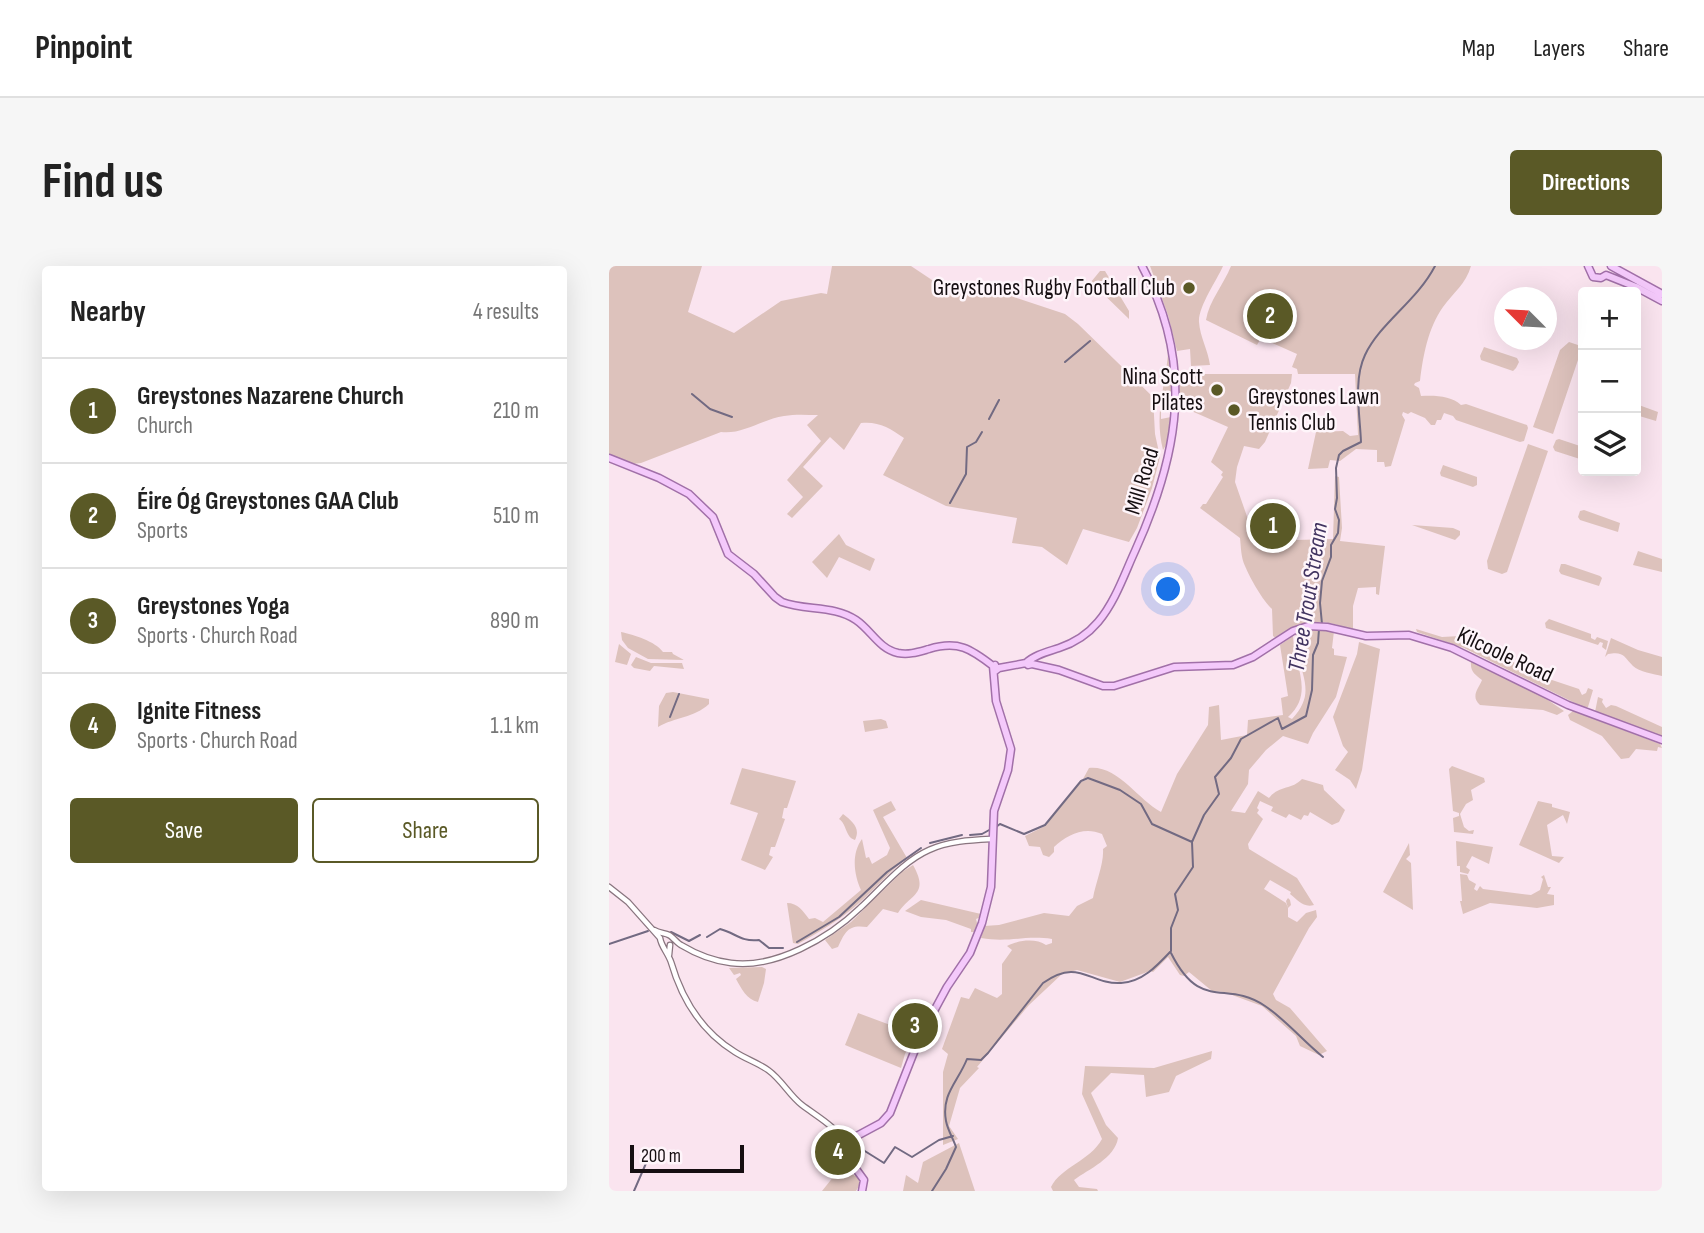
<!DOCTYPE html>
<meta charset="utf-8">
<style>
:root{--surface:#fff;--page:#f6f6f6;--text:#222;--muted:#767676;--line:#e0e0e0;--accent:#5a5926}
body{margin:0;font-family:"Sofia Sans Condensed",sans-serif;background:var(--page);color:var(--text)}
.controls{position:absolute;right:21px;top:21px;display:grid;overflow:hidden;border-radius:7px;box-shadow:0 7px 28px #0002}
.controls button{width:63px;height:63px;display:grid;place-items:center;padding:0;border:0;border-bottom:2px solid var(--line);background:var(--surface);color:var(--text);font:35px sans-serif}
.compass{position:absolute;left:885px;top:21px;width:63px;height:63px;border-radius:50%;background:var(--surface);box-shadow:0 7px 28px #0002;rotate:294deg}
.scale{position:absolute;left:21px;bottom:18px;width:114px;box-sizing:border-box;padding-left:7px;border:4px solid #150e11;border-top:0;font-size:19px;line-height:24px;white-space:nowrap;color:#150e11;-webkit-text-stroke:5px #fef5fa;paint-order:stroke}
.you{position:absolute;left:560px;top:324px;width:24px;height:24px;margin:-18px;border:5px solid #fff;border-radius:50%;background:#1a73e8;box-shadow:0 0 0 10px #1a73e833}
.badge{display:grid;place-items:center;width:46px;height:46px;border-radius:50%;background:var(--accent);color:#fff;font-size:23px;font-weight:700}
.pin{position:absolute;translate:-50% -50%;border:4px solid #fff;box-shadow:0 2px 7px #0006}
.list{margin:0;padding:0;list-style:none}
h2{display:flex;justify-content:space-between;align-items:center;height:91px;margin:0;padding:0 28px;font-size:30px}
h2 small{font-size:23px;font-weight:400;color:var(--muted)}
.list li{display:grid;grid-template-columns:46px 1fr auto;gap:21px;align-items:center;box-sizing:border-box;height:105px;padding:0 28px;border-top:2px solid var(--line)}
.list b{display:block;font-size:26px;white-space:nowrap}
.list p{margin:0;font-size:23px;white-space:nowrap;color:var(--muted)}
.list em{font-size:23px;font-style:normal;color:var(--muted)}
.actions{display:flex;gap:14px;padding:21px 28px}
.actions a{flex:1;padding:16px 0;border:2px solid var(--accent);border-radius:7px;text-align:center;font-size:24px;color:var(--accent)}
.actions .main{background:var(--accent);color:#fff}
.icon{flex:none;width:38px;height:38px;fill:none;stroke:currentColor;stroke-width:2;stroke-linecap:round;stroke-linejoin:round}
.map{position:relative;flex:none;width:1053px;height:925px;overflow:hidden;border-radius:7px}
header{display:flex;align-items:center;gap:42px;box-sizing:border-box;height:98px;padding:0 35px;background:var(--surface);border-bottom:2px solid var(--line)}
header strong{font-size:33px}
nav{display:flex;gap:38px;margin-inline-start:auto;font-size:24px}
.intro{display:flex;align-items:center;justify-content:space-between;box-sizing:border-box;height:168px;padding:0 42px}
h1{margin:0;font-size:49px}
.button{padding:18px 32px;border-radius:7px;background:var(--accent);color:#fff;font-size:24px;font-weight:700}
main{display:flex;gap:42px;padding:0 42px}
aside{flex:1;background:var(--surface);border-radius:7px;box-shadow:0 7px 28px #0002}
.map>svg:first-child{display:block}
.green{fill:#ddc2bc}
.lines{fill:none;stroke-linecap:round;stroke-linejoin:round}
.stream{stroke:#726a82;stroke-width:2}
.minor-casing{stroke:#89757f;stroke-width:7}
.major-casing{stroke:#a170a8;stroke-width:9}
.minor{stroke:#fff;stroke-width:4.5}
.major{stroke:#f4c9fb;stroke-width:6}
.poi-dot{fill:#5a5926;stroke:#fef5fa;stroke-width:2.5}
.labels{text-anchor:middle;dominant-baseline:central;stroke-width:5;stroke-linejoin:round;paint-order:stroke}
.poi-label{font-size:23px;fill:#150e11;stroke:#fef5fa;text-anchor:end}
.street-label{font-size:23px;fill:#150e11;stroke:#fef5fa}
.water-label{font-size:24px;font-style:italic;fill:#423461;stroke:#fef5fa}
</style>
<header>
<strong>Pinpoint</strong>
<nav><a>Map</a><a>Layers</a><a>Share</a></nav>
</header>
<div class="intro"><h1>Find us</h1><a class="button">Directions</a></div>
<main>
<aside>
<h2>Nearby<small>4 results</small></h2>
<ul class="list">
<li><span class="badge">1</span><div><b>Greystones Nazarene Church</b><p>Church</p></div><em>210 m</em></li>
<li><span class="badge">2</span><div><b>Éire Óg Greystones GAA Club</b><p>Sports</p></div><em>510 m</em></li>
<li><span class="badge">3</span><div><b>Greystones Yoga</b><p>Sports · Church Road</p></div><em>890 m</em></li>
<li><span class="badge">4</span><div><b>Ignite Fitness</b><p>Sports · Church Road</p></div><em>1.1 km</em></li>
</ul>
<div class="actions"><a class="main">Save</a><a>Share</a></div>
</aside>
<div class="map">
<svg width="1053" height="925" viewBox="0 0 1053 925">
<rect width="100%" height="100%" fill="#fae4ef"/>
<path class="green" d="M0 0H93L79 46 125 67 172 35 212 27 218 28 223 0H302L332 20 399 29 456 48 469 58 544 131 546 168 551 191 543 222 528 262 520 276 474 263 458 299 433 281 403 277 408 252 337 240 274 209 295 172C281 162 269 155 252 157L235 184 221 171 194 201 214 220 183 252 178 248 194 231 178 214 212 175 198 159 209 149C198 149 186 148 175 150 154 153 133 169 112 166L32 197 23 198 0 188Z
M541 0H614C608 14 589 41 590 56 591 71 599 84 601 99L582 100 581 83 568 85 559 49Z
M622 0H862C857 18 844 27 834 41 819 62 814 90 811 115L806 117 805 119 810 122 812 130C826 129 843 130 852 139L857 138 918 159 919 162 915 175 911 176 847 154 844 150 835 147 832 154H828L826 159H822L816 152 802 146 799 148 794 146 793 149 796 154 782 200 776 201 775 196H768V184L747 183 731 195 721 194 719 202 699 203 707 166 734 165 741 170 749 169 746 108H689L688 103 683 101 688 88 652 72 648 79 597 54C600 35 615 18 622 0Z
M491 5H496L520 45V53L482 16Z
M960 76 969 79 970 91 944 168 924 161 951 84Z
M875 81 908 92 910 96 907 102 904 105 872 94 871 90Z
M559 88 563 109 564 143H552V153L562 151 560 174 554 184C545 147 556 123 559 88Z
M588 108H683L682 117 656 176 650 183 635 180 628 201 626 216 649 282 686 274 724 273 726 210 730 211 733 262 731 275 776 280 770 329 767 328V321L749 322 744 340V364C712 352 695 352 668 373L664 370 663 343C654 335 641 312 636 300 632 292 632 281 631 272L591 242 594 238H597L614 211 612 209 614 206 602 196 619 161 571 140 570 114 575 110Z
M1027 138 1049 146 1047 155 1027 149Z
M950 173 974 181V194L946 185 944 181 947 174Z
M919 178 939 185 898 306 893 308 879 303 878 295Z
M834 199 868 211V219L864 221 832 210 831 207Z
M975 244 1011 257 1009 266 971 254 969 251 971 245Z
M803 259 844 262 851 265V269L846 274Z
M230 268 237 279 266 293 261 305 230 291 218 312 203 296Z
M1029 285 1053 293V306L1024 299Z
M952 298H956L991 310 993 312 990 320 952 308 950 305Z
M940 353 982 368V372L986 374 988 371 999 375 997 384 993 381 994 377 991 376 989 379 937 362 936 357Z
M706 362 725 365 723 382 725 383V389L738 391 727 431 704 467 699 478 674 470 657 484 640 504 639 518 622 545 636 547 649 525 660 532C670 519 683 524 693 513L714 519 715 524 736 544 730 556 723 559 701 546 699 550 695 549 692 554 680 548 677 552 662 545 664 541 651 535 648 542 650 544 648 547 654 553 639 578 640 583 688 612 705 639C694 642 689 634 681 628L682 626 661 614 655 623 677 637 679 642 677 635 679 632 681 634 682 639 679 642V651L688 656 697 647 707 644 708 651 700 662 664 728 667 734 681 742 718 785 710 789 691 780 687 770 653 740 615 726 603 725 580 706 575 710 571 709 559 691 544 706 541 705 511 716 468 704 453 708 420 739 368 801 370 802 351 822 340 860 349 873 334 879V806L339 788 333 783 352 731 360 733 366 722 388 732 393 728V698L403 684 398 680C409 674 427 672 437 679L443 677V673C416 669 399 677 372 672L375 660 390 659 435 647 460 650 468 640 484 632C487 615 495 598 494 583L498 580 493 568C475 560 458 569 445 581V586L440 591 434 589 431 581 420 580 416 570 436 560 472 516 480 513 486 514 479 511 474 513 480 502C509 499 529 534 552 546L568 508 599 459 600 441 610 439 612 474 638 469 639 454 674 449 672 432 679 430 671 379 684 370C685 400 706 427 679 451L683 453C704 430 696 417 689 389 687 381 688 374 686 366Z
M807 363 833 371 851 370 880 379 890 390 903 395 919 406 970 423 973 429 977 427 979 422 984 424 979 441 976 442 855 382 808 366Z
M12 366C25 369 46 375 54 386H63L64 388 75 394 39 393 19 382 13 374Z
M1002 372 1029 384 1053 391V410C1045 408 1030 406 1024 400 1015 391 1015 385 999 388L996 391Z
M750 376 771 383 753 504 747 523 741 514 726 504 739 486 734 480 724 451 748 388Z
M10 378 22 388 18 399 6 396Z
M27 391 42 397H73L75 403 45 400 41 405 25 402 22 399Z
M862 395 936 432 955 445 948 449 934 444 871 439C861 430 870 422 873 414 866 408 861 406 862 395Z
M64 426 100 433V438C85 452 66 451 49 461L50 440 57 427Z
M989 431 994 433 993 436 997 442 1002 439 1007 440 1053 461V471L986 446Z
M964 445 1051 478 1053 482 1049 481 1048 485 1027 483 1020 492 1012 493 993 470 961 454 959 449Z
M272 453 277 455 279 462 256 466 254 455Z
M843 500 875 512 876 516 862 524 864 534 857 538 851 548 855 561 860 565 865 564 864 568 845 566 844 552 850 550V547L844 545 840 503Z
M133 502 187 515 178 542H175L173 552 176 553 166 581H162L160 589 164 591 156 604 132 594 149 547 121 538Z
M282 535 287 544 274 551 298 592C280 606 266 623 249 638 231 654 210 666 189 678L184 677 178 637C189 637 194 645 200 653L206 652 214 656 252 624C245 609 242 588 253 573L257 592 260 591 263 598 278 589 281 582 264 544Z
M929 535 943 538V541L961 546 958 558 954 549 938 559 943 590 955 591 950 597 910 579Z
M234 548C243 555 252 562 246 574 236 571 238 558 230 553Z
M847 575 884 581 880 598 863 590 857 601 861 604 859 608 851 606V600H848Z
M800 577 801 589 797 593 802 597 804 644 774 626Z
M304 599C321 629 301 628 289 647L274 643 258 661C239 658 236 666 229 681L223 683 216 674 242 656 293 606Z
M851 608 858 609 860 614 867 618 865 623 868 625 871 620 874 623 922 629 931 624 934 613 932 611 935 609 939 621H942L938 628 945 629V639L928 642 881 637 854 648 851 635H853Z
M312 634 372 648V651L367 653 369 661 368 666H362V663L337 654 312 651 296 645Z
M153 701 157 703 155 717 149 736C138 734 132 722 127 713L132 709 131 707 125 709 120 702Z
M249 747 284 760 286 757 302 763 306 769 296 788 292 802 236 779Z
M603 785 602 793 567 810 560 826 537 831 535 809 502 807 482 827 497 859 509 872C506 892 480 903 465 914L470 921 488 923 489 925H444L442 921C452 901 481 895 493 873L473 828 476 800 545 802Z
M350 877 366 925H294L297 909 309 917 314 896Z
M233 900 246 910 248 908 253 915 247 925H213Z"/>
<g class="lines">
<path class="stream" d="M456 96 481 75
M83 128 101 143 123 151
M380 153 390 134
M341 237 357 208 358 181 367 176 373 166
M713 358 711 337 713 315 722 291V279L729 267 730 254 726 243 728 232 727 202 730 189 734 185 752 176C751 149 744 114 756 89 771 57 808 35 826 0
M61 451 70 428
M387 561 391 558 415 568 436 559 472 515 479 512 511 524 532 538 543 558 583 576
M361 569 373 568 382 563
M321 577 353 569
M62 666 80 675 91 669
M98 671 111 663C127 667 131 676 150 674L160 682H174
M188 676 230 651 278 606 312 582
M0 678 39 665
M562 687C592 747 616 713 656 740 677 754 694 775 714 791
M251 882 275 897 286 881 303 891 330 874 344 870
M25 925 38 895
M323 925 337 903 347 881C344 872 339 865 337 855 332 828 349 816 358 793L372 794 379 787 434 717C470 691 481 719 512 717 533 716 548 700 562 685V662L569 644 566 628 584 601 583 576 595 549 610 528 606 511 622 492 632 473 669 452 673 463 697 450 703 424 704 389 709 377 710 363"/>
<defs>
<path id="minor" d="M0 621 19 636 51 672C52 680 59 687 62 696 73 734 92 765 126 786 137 793 149 797 159 804 173 814 180 829 193 839 209 851 228 861 237 879
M45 664C50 667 56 667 60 669 64 671 68 677 72 679 87 688 105 695 122 697 166 703 220 672 251 642 273 622 293 596 320 584 339 575 363 574 383 573
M60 689 61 679"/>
<path id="major" d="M979 0 984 11 992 12 997 9 1027 21 1053 35
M1002 0 1053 28
M0 192 50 212 80 228 104 251 119 288 145 308 166 331 173 336C197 345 225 339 247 354 262 364 270 383 289 387 300 389 309 386 320 383 349 374 362 383 384 400L386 399
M417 397C425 389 438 386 450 382 465 377 479 368 489 356 506 336 515 309 526 285 570 188 586 98 533 0
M386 405 390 402 417 397 419 399 423 398 450 404 494 420H505L565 401 624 399 644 391 684 365 699 360 718 361 757 370 800 369 843 382 959 439 1053 474
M253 925 255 914 239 892 237 879 244 872 272 857 281 847 311 771 338 721 361 687 373 657 382 621 385 545 399 504 402 483 387 435 384 400"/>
</defs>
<use href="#minor" class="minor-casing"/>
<use href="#major" class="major-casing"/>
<use href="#minor" class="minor"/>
<use href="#major" class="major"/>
</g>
<g class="poi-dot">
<circle cx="580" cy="22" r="7"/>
<circle cx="608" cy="124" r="7"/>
<circle cx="625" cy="144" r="7"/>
</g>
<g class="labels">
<g class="poi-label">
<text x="566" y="22">Greystones Rugby Football Club</text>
<text x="594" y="111">Nina Scott<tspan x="594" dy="26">Pilates</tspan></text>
<text x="639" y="131" text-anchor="start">Greystones Lawn<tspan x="639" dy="26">Tennis Club</tspan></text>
</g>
<g class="street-label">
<text transform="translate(533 215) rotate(-73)">Mill Road</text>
<text transform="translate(896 389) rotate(25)">Kilcoole Road</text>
</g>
<g class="water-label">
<text transform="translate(699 331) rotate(-81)">Three Trout Stream</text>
</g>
</g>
</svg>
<div class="controls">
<button>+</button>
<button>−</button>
<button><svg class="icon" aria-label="layers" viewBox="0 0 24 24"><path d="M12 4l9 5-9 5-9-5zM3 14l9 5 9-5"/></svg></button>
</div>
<svg class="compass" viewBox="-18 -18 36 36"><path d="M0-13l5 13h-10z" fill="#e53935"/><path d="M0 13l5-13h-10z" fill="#767676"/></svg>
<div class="scale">200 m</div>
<div class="you"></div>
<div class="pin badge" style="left:664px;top:260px">1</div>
<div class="pin badge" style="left:661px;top:50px">2</div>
<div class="pin badge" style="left:306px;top:760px">3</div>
<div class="pin badge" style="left:229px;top:886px">4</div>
</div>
</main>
